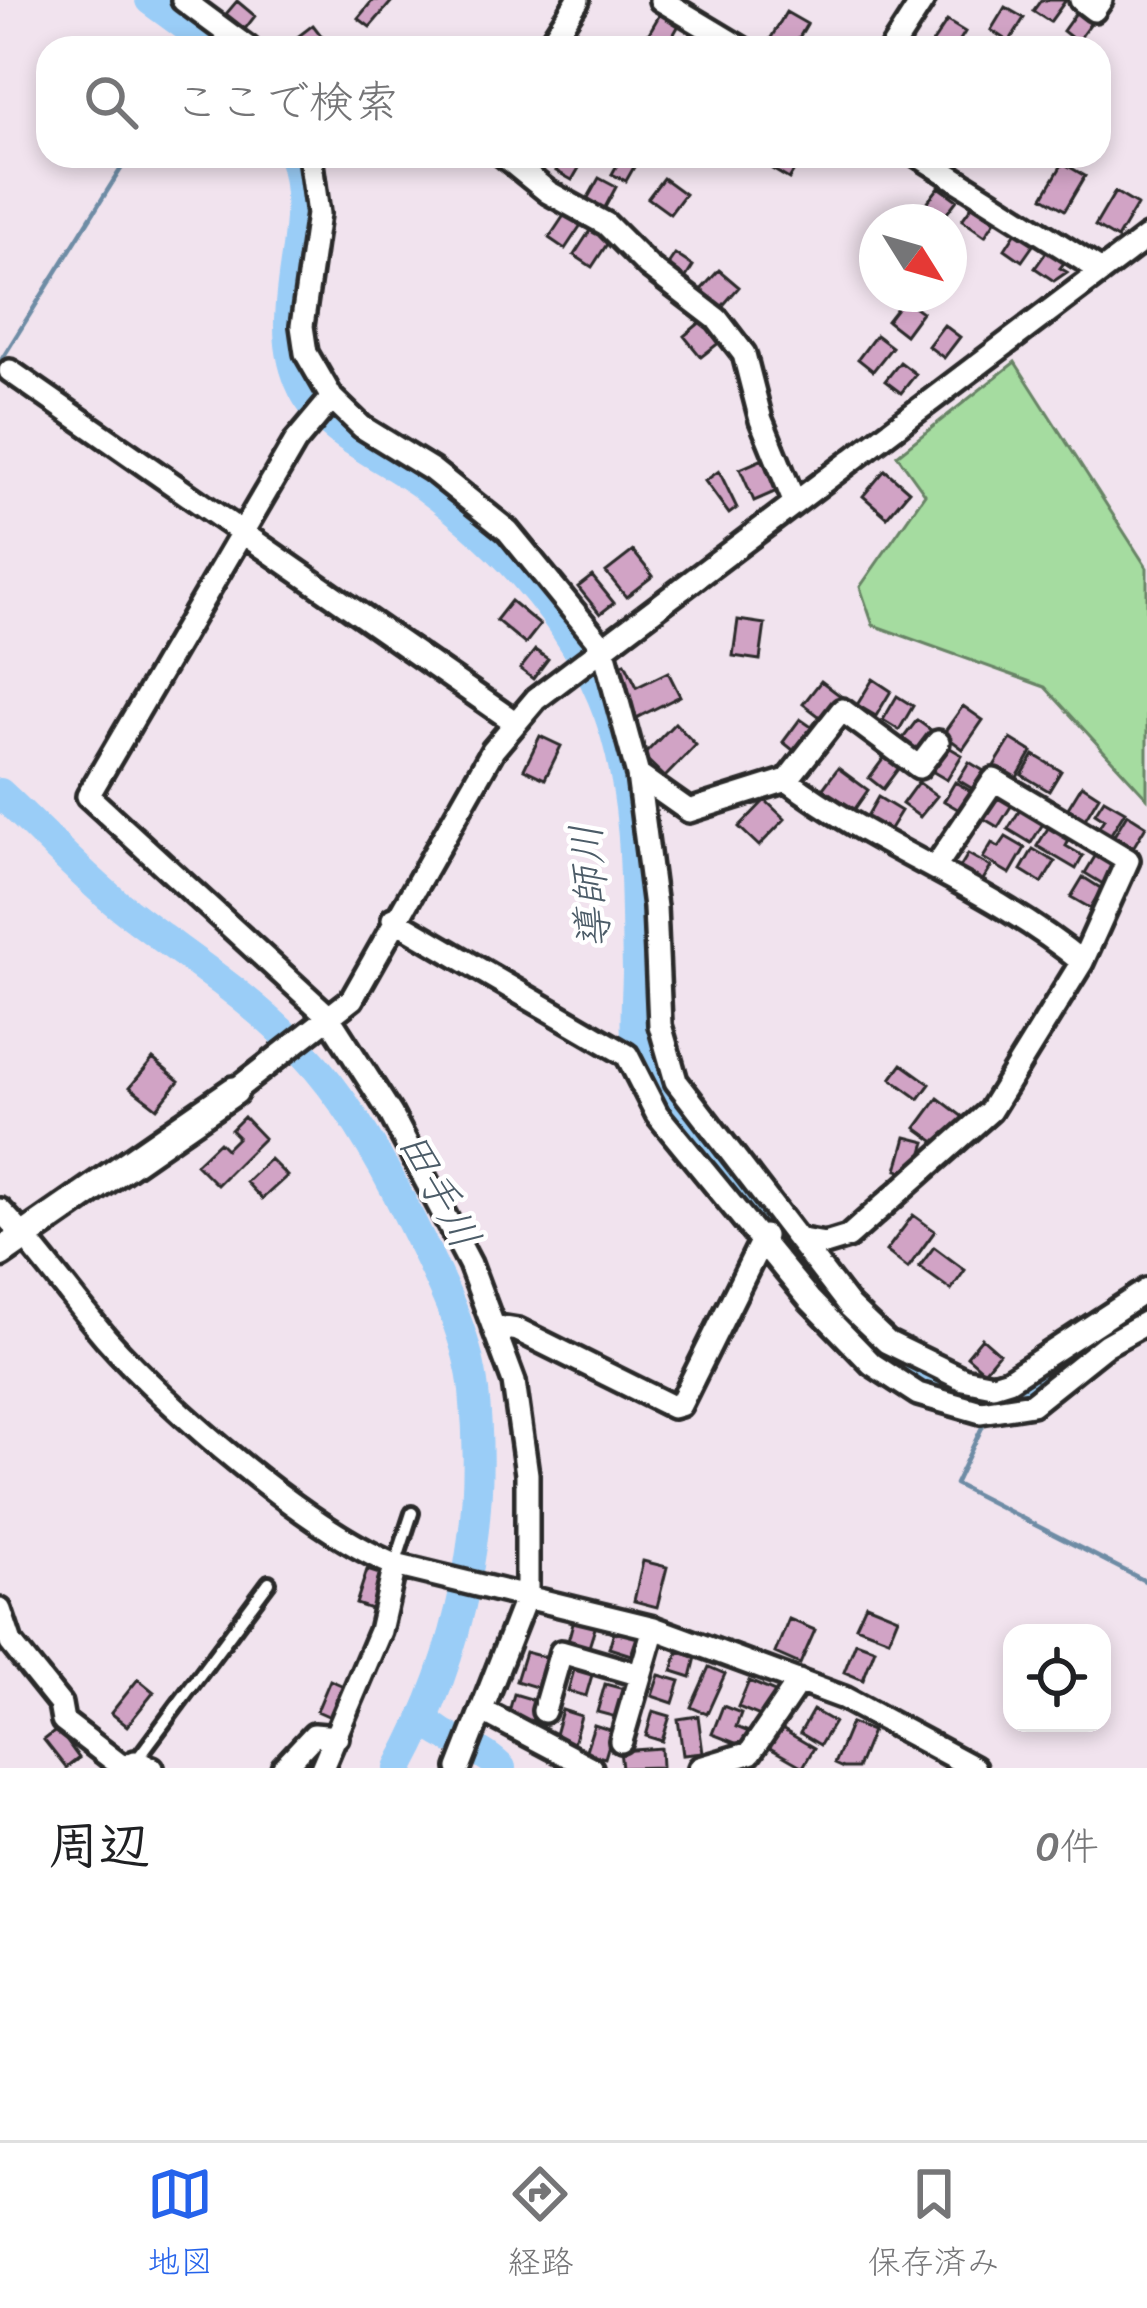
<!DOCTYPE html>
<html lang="ja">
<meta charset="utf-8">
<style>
:root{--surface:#fff;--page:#f6f6f6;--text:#202124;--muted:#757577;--line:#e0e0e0;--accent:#2563eb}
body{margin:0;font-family:Sriracha,"Klee One",sans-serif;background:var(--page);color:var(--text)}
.controls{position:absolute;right:36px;bottom:36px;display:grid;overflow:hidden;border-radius:24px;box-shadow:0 6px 18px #0003}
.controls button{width:108px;height:108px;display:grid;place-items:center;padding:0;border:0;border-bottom:3px solid var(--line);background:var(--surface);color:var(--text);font:60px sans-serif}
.compass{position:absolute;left:859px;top:204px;width:108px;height:108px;border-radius:50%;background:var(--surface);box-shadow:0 6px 18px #0003;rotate:127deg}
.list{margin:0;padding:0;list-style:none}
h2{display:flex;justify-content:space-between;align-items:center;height:156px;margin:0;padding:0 48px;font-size:51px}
h2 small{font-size:39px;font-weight:400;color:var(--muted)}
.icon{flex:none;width:66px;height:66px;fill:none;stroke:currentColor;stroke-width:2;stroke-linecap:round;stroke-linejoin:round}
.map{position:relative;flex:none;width:1147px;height:1768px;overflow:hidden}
.search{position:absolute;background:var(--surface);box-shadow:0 6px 18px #0003;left:36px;right:36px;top:36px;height:132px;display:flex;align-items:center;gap:30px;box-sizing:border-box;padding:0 42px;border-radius:36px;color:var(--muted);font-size:45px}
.sheet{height:372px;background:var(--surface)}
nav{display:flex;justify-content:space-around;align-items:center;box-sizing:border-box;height:168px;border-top:3px solid var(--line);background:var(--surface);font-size:33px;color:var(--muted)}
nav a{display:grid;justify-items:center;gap:6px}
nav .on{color:var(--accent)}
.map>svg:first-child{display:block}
.green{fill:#a5dca0;stroke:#688466;stroke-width:3}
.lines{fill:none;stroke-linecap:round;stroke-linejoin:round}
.stream{stroke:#6e8ca5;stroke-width:4.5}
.river{stroke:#9acdf7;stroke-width:30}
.building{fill:#d1a3c5;stroke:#2b2b2b;stroke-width:3}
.lane-casing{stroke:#2b2b2b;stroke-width:20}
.street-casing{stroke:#2b2b2b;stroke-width:30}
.secondary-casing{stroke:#2b2b2b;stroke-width:36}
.lane{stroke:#fff;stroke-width:10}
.street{stroke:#fff;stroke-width:21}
.secondary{stroke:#fff;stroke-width:27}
.labels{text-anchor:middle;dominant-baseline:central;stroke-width:9;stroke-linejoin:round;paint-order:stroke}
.water-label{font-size:42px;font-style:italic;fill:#4c5c68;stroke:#fff}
</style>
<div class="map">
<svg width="1147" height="1768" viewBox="0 0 1147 1768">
<rect width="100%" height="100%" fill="#f1e3ee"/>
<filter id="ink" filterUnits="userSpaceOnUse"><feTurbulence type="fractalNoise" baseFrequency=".00833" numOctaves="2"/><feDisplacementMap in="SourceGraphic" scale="24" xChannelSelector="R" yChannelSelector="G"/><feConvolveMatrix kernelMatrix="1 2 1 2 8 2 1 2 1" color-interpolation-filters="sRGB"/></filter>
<g filter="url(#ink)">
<path class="green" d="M1015 362 1147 568V798L1045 687 873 625 860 587 925 494 897 455Z"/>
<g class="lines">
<path class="stream" d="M198 48 204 39
M0 362 129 156
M986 1419 955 1484 1147 1582"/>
<path class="river" d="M150 0 216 48
M293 156C319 234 265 313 303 389 324 433 385 457 423 485 509 548 584 631 615 733 638 811 635 890 637 969 637 1000 631 1040 643 1069 648 1083 659 1096 667 1108L855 1331C992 1466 1021 1366 1147 1306
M0 793C40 830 77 871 119 905 185 957 244 991 303 1053 348 1100 383 1163 411 1221 436 1273 468 1332 474 1391 488 1521 462 1653 399 1768
M424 1719C448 1744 472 1740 501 1768"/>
</g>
<path class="building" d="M373 0H393L370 27 358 18Z
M1041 0H1066L1050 22 1033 11Z
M237 1 255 16 245 29 226 14Z
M1005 7 1024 18 1009 42 991 30Z
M1078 10 1093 20 1077 42 1063 31Z
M786 12 807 24 793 48H777L768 43Z
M660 14 679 25 666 48H647L642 45Z
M947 21 965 32 955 48H929Z
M313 25 330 47 283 48Z
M564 156H586L572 180 556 171Z
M622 156 638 160 626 181 612 174Z
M780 156H803L789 179 772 169Z
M1063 163 1085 176 1065 210 1043 197Z
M599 178 616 187 602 213 585 203Z
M663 178 685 194 670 214 648 198Z
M939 187 957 200 940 222H920L915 218Z
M1115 192 1137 205 1117 239 1095 226Z
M972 206 995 221 985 236 962 220Z
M565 214 581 225 565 249 549 238Z
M591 229 609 241 592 267 574 255Z
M1016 232 1034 244 1022 261 1005 249Z
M1047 251 1064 263 1060 268 1067 272 1054 281 1035 268Z
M675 254 693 266 683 282 664 270Z
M719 270 739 287 719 310 699 292Z
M904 299 922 312 905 335 887 321Z
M703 320 720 342 701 357 684 336Z
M944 325 960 337 944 358 928 346Z
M876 335 892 347 873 371 858 359Z
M900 362 916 374 901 393 885 381Z
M763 459 777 491 754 501 740 469Z
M885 470 909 491 887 517 863 496Z
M719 471 737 508 729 514 705 481Z
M633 551 653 576 626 597 606 572Z
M592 576 614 603 600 614 578 587Z
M511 601 540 625 525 644 496 620Z
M738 620 765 624 760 660 733 656Z
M535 650 548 659 533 679 520 669Z
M625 663 637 687 668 672 680 696 634 719 615 668Z
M873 679 891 691 876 716 857 705Z
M821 681 842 697 824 720 803 704Z
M897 696 913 706 899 730 883 720Z
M963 706 983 720 963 749 943 734Z
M800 719 816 730 798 754 783 742Z
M917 720 935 733 919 754 901 741Z
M675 723 696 745 665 777 643 756Z
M540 736 561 746 545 779 524 769Z
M1011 739 1032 752 1016 779 994 766Z
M945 745 962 755 947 780 930 770Z
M887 754 901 765 883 789 869 778Z
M1034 755 1061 771 1049 791 1022 775Z
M969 762 989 774 978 792 958 780Z
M838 768 868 790 852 813 821 791Z
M918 782 937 796 920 817 902 804Z
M955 782 972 792 961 811 944 801Z
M1082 785 1099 796 1085 819 1068 808Z
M997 789 1015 800 998 827 981 817Z
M878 797 901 811 888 832 866 818Z
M1104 799 1125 811 1109 837 1097 830 1104 819 1095 813Z
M765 800 785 819 759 846 739 827Z
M1023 805 1046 819 1031 843 1008 829Z
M1127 814 1146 826 1131 851 1112 839Z
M1050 825 1071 837 1066 846 1083 856 1076 869 1037 846Z
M1006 837 1025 848 1010 874 983 858 992 843 999 847Z
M1033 849 1055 862 1042 883 1021 870Z
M1099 850 1117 861 1103 884 1085 873Z
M968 854 991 867 981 883 959 869Z
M1083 877 1102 889 1090 908 1071 897Z
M153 1059 179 1081 157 1108 130 1087Z
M902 1064 930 1084 919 1099 891 1079Z
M938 1098 963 1117 941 1146 916 1128Z
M244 1117 264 1138 217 1185 196 1164 219 1142 226 1149 238 1137 231 1130Z
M906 1137 926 1142 916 1175 897 1170Z
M270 1159 287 1176 262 1199 246 1182Z
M913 1215 935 1231 908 1268 886 1251Z
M934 1247 965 1270 951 1290 919 1267Z
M982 1338 999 1353 984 1371 967 1356Z
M643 1561 667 1567 657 1607 634 1601Z
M367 1570 389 1577 377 1611 356 1604Z
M866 1604 898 1617 889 1639 856 1626Z
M574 1619 596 1625 589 1647 568 1641Z
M789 1619 815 1630 800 1664 775 1653Z
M615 1628 638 1634 631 1655 609 1648Z
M856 1642 875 1649 863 1680 844 1672Z
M525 1652 548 1658 539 1688 516 1681Z
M678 1652 696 1657 691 1677 672 1671Z
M576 1663 594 1668 586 1696 568 1691Z
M709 1667 725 1674 707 1714 691 1707Z
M659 1675 680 1681 673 1703 652 1696Z
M138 1679 154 1692 127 1726 111 1713Z
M330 1680 348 1688 335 1719 317 1711Z
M749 1681 775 1692 765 1718 738 1707Z
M605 1684 624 1689 616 1717 597 1712Z
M514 1694 538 1701 532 1722 508 1715Z
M723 1706 741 1713 736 1727 749 1732 743 1746 712 1734Z
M562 1710 581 1716 573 1744 554 1738Z
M813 1710 834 1722 820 1745 800 1733Z
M653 1711 670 1716 662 1741 646 1736Z
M698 1716 703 1753 683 1755 678 1719Z
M851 1723 872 1731 857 1768H843L834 1764Z
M594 1725 613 1731 605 1758 585 1753Z
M780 1728 814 1748 803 1767 768 1747Z
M58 1729 79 1758 66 1768 44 1740Z
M661 1748 662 1767 622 1768 620 1751Z"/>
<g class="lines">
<defs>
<path id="lane" d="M395 1565 412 1513
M135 1762 269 1582"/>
<path id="street" d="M183 0 248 48
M661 0 741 48
M1081 0 1094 10 1101 0
M547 48 578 0
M892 48 923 0
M310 156 318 214 302 326 306 353 332 398 362 427 432 470 508 531 603 647 638 775 655 907 660 1025 676 1081 850 1307 887 1342 963 1379 993 1385 1009 1380 1147 1290
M504 156 548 192 606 224 648 266 717 319 744 354 761 420 794 501
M919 156 1098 269
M10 371 516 723
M332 398 295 442 88 796 328 1016 391 1114 470 1264 514 1382 527 1474V1594L459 1768
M638 775 689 811 787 780C879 850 992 887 1082 962
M787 780 842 710 919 767 938 742
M393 919 627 1055 657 1114 809 1299 872 1364 918 1394 981 1412 1032 1404 1106 1345 1147 1322
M234 1091 352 999 493 750 536 699 1147 237
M0 1210C39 1250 70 1296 106 1338 168 1408 309 1530 395 1565L654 1628 844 1698 974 1768
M802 1240 825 1244 848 1237 990 1111 1082 962 1128 860 994 780 936 866
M493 1326 518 1330 673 1407 680 1405 764 1236
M0 1610 11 1643 60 1704 63 1721 124 1768 135 1762 152 1768
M483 1711 591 1768
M544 1711 561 1652 640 1675
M621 1741 654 1628
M283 1768 314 1735 337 1737
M322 1768 380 1631 395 1565
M700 1768 750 1753 799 1681"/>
<path id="secondary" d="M0 1253 234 1091"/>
</defs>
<use href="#lane" class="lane-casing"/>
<use href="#street" class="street-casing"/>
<use href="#secondary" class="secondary-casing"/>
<use href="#lane" class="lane"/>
<use href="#street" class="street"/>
<use href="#secondary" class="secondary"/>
</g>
</g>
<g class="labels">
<g class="water-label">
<text transform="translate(590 887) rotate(-94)">導師川</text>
<text transform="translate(439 1190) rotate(62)">田手川</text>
</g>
</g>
</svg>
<div class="controls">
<button><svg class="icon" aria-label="locate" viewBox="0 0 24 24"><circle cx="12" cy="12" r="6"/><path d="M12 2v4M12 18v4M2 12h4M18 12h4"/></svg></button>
</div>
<svg class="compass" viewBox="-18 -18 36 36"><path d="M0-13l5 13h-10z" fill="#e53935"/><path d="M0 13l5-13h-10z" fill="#757577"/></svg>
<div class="search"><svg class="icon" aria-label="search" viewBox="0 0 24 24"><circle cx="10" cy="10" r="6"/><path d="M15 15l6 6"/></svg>ここで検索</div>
</div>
<section class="sheet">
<h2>周辺<small>0件</small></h2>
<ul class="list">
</ul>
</section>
<nav>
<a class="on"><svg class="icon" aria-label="map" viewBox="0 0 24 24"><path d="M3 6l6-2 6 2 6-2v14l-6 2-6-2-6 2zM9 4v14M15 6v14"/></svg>地図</a>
<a><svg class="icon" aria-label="directions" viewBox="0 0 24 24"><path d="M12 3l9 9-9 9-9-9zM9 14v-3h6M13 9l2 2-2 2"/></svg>経路</a>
<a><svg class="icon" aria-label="saved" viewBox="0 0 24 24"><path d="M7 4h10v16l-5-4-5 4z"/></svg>保存済み</a>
</nav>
